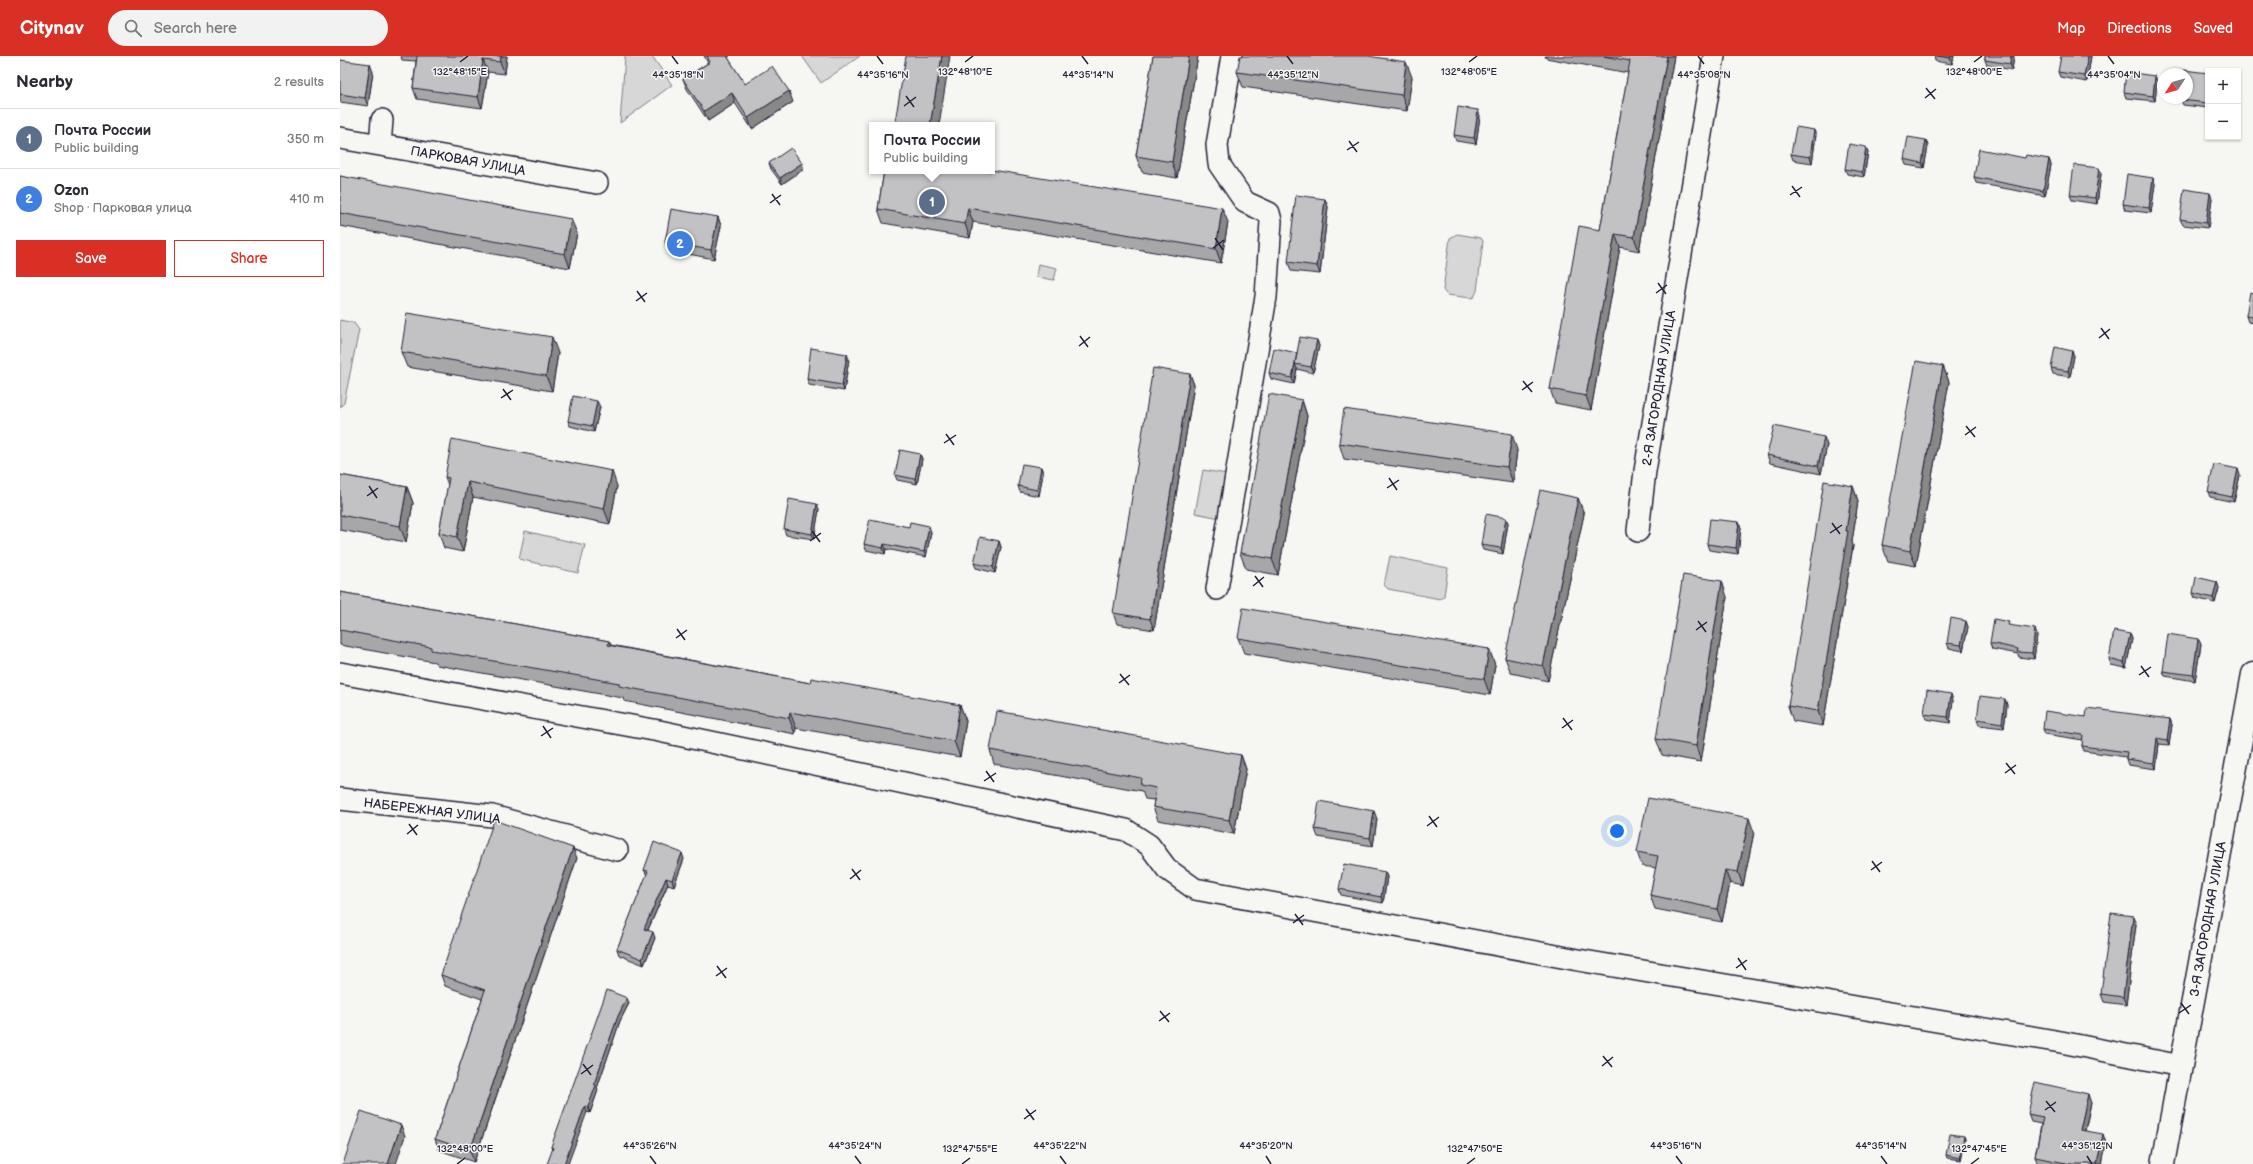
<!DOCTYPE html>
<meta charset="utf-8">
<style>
:root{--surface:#fff;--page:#f2f2f3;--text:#2b2b33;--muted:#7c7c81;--line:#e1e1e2;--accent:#d93025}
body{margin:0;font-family:"Balsamiq Sans",sans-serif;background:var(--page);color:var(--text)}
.controls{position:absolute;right:12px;top:12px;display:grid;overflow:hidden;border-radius:0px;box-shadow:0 1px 3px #0004}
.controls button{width:36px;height:36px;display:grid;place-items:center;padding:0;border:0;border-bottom:1px solid var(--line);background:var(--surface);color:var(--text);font:20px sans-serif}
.compass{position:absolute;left:1817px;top:12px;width:36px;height:36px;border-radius:50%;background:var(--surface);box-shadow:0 1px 3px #0004;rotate:234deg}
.you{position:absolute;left:1277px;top:775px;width:14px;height:14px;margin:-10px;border:3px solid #fff;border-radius:50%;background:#1a73e8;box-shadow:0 0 0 6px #1a73e833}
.badge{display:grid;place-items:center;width:26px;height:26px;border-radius:50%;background:var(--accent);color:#fff;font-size:13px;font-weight:700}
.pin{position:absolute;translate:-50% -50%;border:2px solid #fff;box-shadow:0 1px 4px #0006}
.popup{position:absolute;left:529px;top:66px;width:126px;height:52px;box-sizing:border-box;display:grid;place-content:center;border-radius:0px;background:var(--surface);filter:drop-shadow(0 1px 3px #0005);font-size:13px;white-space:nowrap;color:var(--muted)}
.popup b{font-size:15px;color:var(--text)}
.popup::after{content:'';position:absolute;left:50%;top:100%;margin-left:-8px;border:8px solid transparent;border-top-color:var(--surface)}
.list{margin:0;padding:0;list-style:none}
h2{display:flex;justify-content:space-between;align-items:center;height:52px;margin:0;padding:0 16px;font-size:17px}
h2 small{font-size:13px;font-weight:400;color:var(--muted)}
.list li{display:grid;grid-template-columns:26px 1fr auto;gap:12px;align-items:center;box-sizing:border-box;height:60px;padding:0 16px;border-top:1px solid var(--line)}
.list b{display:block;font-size:15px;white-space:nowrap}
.list p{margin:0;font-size:13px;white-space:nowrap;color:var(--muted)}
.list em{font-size:13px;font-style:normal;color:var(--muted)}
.actions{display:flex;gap:8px;padding:12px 16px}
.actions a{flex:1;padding:9px 0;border:1px solid var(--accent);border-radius:0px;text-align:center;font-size:14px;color:var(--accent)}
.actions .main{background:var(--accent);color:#fff}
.icon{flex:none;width:22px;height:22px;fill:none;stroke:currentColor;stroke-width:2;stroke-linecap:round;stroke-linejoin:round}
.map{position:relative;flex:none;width:1913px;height:1108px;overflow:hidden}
header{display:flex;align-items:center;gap:24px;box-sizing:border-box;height:56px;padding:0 20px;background:var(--accent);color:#fff}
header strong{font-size:19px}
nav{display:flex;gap:22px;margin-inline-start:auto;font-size:14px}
.search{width:280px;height:36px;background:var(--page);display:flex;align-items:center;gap:10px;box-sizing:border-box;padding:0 14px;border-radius:22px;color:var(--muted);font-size:15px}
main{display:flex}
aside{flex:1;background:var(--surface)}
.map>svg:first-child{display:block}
.green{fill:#d7d7d7;stroke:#7c7c89}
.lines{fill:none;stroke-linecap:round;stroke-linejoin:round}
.street-casing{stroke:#22223b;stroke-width:24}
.secondary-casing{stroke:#22223b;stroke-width:25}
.street{stroke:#f6f6f2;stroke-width:21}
.secondary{stroke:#f6f6f2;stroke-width:22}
.wall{fill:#a7a7a9;stroke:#22223b}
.shaded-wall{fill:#888889;stroke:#22223b}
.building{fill:#c2c2c4;stroke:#22223b}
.ticks{fill:none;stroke:#22223b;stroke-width:1.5}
.labels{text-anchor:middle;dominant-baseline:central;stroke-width:3;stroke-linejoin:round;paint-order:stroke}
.street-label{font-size:13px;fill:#22223b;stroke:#f6f6f2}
.ticks-label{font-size:10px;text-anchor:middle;fill:#22223b;stroke:#f6f6f2;stroke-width:3;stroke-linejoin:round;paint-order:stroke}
</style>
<header>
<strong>Citynav</strong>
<div class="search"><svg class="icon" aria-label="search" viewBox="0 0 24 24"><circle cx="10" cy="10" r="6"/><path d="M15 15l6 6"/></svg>Search here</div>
<nav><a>Map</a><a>Directions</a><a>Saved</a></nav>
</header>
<main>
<aside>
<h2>Nearby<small>2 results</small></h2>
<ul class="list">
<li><span class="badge" style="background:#5c6f8a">1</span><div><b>Почта России</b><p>Public building</p></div><em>350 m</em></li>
<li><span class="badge" style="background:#3f7fe0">2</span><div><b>Ozon</b><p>Shop · Парковая улица</p></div><em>410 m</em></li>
</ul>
<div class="actions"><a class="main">Save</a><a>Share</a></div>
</aside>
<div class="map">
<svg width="1913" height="1108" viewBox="0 0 1913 1108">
<rect width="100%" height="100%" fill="#f6f6f2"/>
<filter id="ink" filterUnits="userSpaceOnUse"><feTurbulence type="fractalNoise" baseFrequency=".025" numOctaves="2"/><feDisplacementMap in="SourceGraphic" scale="8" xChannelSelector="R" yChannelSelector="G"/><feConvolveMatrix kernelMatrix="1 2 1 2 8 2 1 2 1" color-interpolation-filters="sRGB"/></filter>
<g filter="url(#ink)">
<path class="green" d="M285 0H312L332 29 280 67Z
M462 0H520L481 27Z
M1117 178 1141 182 1143 185 1137 235 1134 241 1131 242 1107 239 1103 234 1110 182Z
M698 208 717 212 714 224 696 221Z
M0 264 14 267 19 274 4 347 0 351Z
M863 414 887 418 880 462 855 457Z
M185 475 245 489 238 517 179 503Z
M1050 500 1108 512 1104 540 1100 543 1095 542 1048 533 1044 529Z"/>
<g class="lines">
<defs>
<path id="street" d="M0 82 257 127
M40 89 42 64
M1298 475 1305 415 1374 0
M877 533 926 241 931 165 929 157 905 146 879 108 877 89 892 0
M0 617 319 675 786 774 809 789 827 813 855 833 1244 905 1721 986 1841 1010
M0 743 152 760 277 794"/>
<path id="secondary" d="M1823 1108 1913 618"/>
</defs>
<use href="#street" class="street-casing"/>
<use href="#secondary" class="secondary-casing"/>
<use href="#street" class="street"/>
<use href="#secondary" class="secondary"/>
</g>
<path class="wall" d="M61 0H167L165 18 148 16 142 52 77 43 73 32 76 5 62 4Z
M364 0H390L388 2 405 28 453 46 412 73 395 47 368 65 347 33 343 23 368 7Z
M813 0H858L837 122 802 116 796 100Z
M1205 0H1334L1299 195 1280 191 1251 354 1215 347 1210 333 1260 174 1288 17 1206 2Z
M1594 0H1614L1612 8 1595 5Z
M1645 0H1674L1672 14 1647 9 1645 4Z
M1751 0 1747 26 1720 21 1718 16Z
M0 4 33 16 28 50 0 46Z
M897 16 1072 21 1067 55 903 31Z
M1868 17V52L1843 49 1841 44Z
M1815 20 1817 25 1815 45 1786 42 1784 36Z
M1140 60 1136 88 1116 85 1114 79Z
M555 66 599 69H556Z
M1476 79 1472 107 1453 104 1451 98Z
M1586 84 1588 90 1584 112 1566 109 1564 103Z
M1526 91 1528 96 1524 121 1507 118 1505 113Z
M1685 102 1709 103 1711 109 1705 140 1636 127 1634 121Z
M429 107 464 113 442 128 431 113Z
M544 115 888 166 881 207 633 166 630 182 543 167 538 153Z
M1761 118 1757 148 1732 144 1730 139Z
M0 120 237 177 230 212 0 170Z
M1813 122 1815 128 1811 157 1785 154 1783 148Z
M1872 142 1868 172 1843 169 1840 163Z
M985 143 988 151 980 218 951 215 948 206Z
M378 161 381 170 374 203 328 194 325 186Z
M1913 237V267L1908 266 1906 260Z
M977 284 979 290 973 317 957 313 954 328 931 323 929 317 957 297Z
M1732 295 1734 300 1730 321 1713 318 1711 312Z
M61 296 218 297 212 335 67 311Z
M509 303 504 335 469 329 467 323Z
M1603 310 1609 326 1576 510 1548 505 1542 489Z
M850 318 854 329 814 574 777 568 773 557Z
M962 344 967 360 938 519 906 513 900 497Z
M260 351 254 376 230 370 228 365Z
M999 387 1177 394 1173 427 1004 403Z
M1487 389 1481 418 1430 407 1427 399Z
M580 398 582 403 577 428 557 424 555 419Z
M701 411 703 417 699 440 680 436 678 430Z
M0 419 67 431 73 447 66 486 0 474Z
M1900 419 1894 446 1870 441 1868 436Z
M105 421 277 430 270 468 133 441 123 496 104 492 99 477 108 429Z
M1513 430 1518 445 1512 486 1513 490 1483 670 1453 665 1448 650Z
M1238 442 1244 458 1208 625 1171 617 1165 602Z
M479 453 474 483 446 479 444 473Z
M1166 462 1168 467 1163 498 1143 494 1141 489Z
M1399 466 1401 472 1398 498 1369 494 1367 488Z
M591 476 586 501 546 493 545 498 526 494 524 488Z
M659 485 661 491 655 517 636 512 634 507Z
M1877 526 1879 532 1875 547 1855 542 1853 537Z
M0 536 269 585 271 589 470 627 620 649 626 665 620 701 456 672 455 678 284 645 283 642 97 609 95 606 0 589Z
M1387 541 1361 706 1322 699 1316 683Z
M1626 565 1628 571 1623 595 1609 592 1607 587Z
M1670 570 1697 579 1694 603 1679 601 1678 598 1652 593 1650 587Z
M1790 578 1792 583 1786 612 1771 609 1769 603Z
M898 582 1149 593 1155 609 1150 639 904 597Z
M1858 583 1861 588 1855 625 1825 620 1823 615Z
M1665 643 1667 649 1664 672 1639 669 1637 663Z
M1613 644 1610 667 1586 663 1584 658Z
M1746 661 1830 663 1832 669 1829 689 1819 688 1816 713 1788 709 1786 703V701L1744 695 1742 690 1743 684 1705 678 1703 673Z
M650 694 901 699 906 713 894 778 818 764 813 751 814 744 805 743 802 735 654 708Z
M1037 763 1033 790 978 781 975 773Z
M1414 776 1403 830 1390 827 1382 866 1315 853 1310 839 1316 812 1302 810 1297 796Z
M237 802 134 1106 99 1094 95 1083 142 943 105 930 101 919Z
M344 803 334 830 328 828 308 874 315 882 304 909 279 899 277 893 307 819 304 814Z
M1045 816 1047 821 1043 847 1001 839 999 833Z
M1796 868 1786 949 1764 946 1761 938Z
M289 947 280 965 257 1032 258 1034 250 1057 247 1056 212 1094 211 1091Z
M1751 1047 1745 1075 1766 1087 1762 1108H1698L1695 1101 1701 1068 1691 1066 1688 1058Z
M1624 1080 1625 1083 1621 1104 1607 1102 1606 1099Z"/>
<path class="shaded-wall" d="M161 0H167L165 18 160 6Z
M602 0H610L599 69H590Z
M849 0H858L837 122 832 106Z
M1327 0H1334L1299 195 1294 181Z
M1611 0H1614L1612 8 1610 2Z
M1671 0H1674L1672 14 1670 8Z
M1748 0H1751L1747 26 1744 20Z
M143 4 148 16 142 52 138 41Z
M1066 6 1072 21 1067 55 1062 39Z
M30 8 33 16 28 50 25 42Z
M1815 20 1817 25 1815 45 1813 40Z
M449 35 453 46 412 73 408 62Z
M392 37 395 47 368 65 364 55Z
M1138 54 1140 60 1136 88 1134 82Z
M1474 74 1476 79 1472 107 1470 101Z
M1586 84 1588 90 1584 112 1582 107Z
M1526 91 1528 96 1524 121 1522 116Z
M1709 103 1711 109 1705 140 1703 135Z
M462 107 464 113 442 128 440 122Z
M1759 112 1761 118 1757 148 1755 142Z
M1813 122 1815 128 1811 157 1809 152Z
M1870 137 1872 142 1868 172 1866 167Z
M985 143 988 151 980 218 977 210Z
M628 152 633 166 630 182 625 168Z
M882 152 888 166 881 207 876 193Z
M378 161 381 170 374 203 371 194Z
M231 163 237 177 230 212 225 198Z
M1275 178 1280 191 1251 354 1246 340Z
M212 281 218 297 212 335 206 320Z
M977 284 979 290 973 317 971 311Z
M1732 295 1734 300 1730 321 1728 315Z
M957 297 955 308 957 313 954 328 952 322Z
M507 298 509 303 504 335 502 329Z
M1603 310 1609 326 1576 510 1570 495Z
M850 318 854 329 814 574 810 563Z
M962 344 967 360 938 519 932 503Z
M257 345 260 351 254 376 252 370Z
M1172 378 1177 394 1173 427 1167 411Z
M1484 381 1487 389 1481 418 1478 410Z
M580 398 582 403 577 428 575 423Z
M701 411 703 417 699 440 697 434Z
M1898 413 1900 419 1894 446 1892 441Z
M272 415 277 430 270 468 264 453Z
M128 426 133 441 123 496 117 481Z
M1513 430 1518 445 1512 486 1513 490 1483 670 1478 655Z
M67 431 73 447 66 486 60 470Z
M1238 442 1244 458 1208 625 1203 610Z
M477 448 479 453 474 483 472 478Z
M1166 462 1168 467 1163 498 1161 492Z
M1399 466 1401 472 1398 498 1396 492Z
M589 470 591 476 586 501 584 496Z
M659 485 661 491 655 517 653 511Z
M544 488 546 493 545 498 543 492Z
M1382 525 1387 541 1361 706 1356 690Z
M1877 526 1879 532 1875 547 1873 542Z
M1626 565 1628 571 1623 595 1621 589Z
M1695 573 1697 579 1694 603 1692 597Z
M1790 578 1792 583 1786 612 1784 607Z
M1858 583 1861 588 1855 625 1853 619Z
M1149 593 1155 609 1150 639 1144 623Z
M1611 638 1613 644 1610 667 1608 661Z
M1665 643 1667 649 1664 672 1662 667Z
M620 649 626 665 620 701 614 685Z
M450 656 456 672 455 678 449 662Z
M1830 663 1832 669 1829 689 1827 684Z
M1817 682 1819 688 1816 713 1814 707Z
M901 699 906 713 894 778 889 764Z
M1034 755 1037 763 1033 790 1030 782Z
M1409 762 1414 776 1403 830 1398 816Z
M233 792 237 802 134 1106 130 1095Z
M342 797 344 803 334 830 332 824Z
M1385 814 1390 827 1382 866 1377 853Z
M1045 816 1047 821 1043 847 1041 841Z
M326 822 328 828 306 878 304 873Z
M1793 860 1796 868 1786 949 1783 941Z
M313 876 315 882 304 909 302 903Z
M287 942 289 947 280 965 257 1032 258 1034 250 1057 248 1051 254 1028 278 960Z
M1748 1038 1751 1047 1743 1082 1740 1074Z
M245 1050 247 1056 228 1108H224Z
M61 1069 65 1080 56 1108H48Z
M1763 1078 1766 1087 1762 1108H1757Z
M1624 1080 1625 1083 1621 1104 1620 1102Z"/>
<path class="building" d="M77 0H161L160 6 143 4 138 41 73 32Z
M367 0H387L405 28 432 10 449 35 408 62 392 37 364 55 343 23 370 6Z
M566 0H602L590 69H570L555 66Z
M813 0H849L832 106 796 100Z
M900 0H1028L1066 6 1062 39 897 16Z
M1263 0H1327L1294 181 1275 178 1246 340 1210 333 1239 170 1260 174 1290 5Z
M1598 0H1611L1610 2Z
M1645 0H1671L1670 8 1645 4Z
M1721 0H1748L1744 20 1718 16Z
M0 4 30 8 25 42 0 38Z
M1844 14 1868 17V47L1841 44V42H1847V18H1844Z
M1786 16 1815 20 1813 40 1784 36Z
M1118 51 1138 54 1134 82 1114 79Z
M1456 71 1474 74 1470 101 1451 98Z
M1568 81 1586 84 1582 107 1564 103Z
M1509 88 1526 91 1522 116 1505 113Z
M451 92 462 107 440 122 429 107Z
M1639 93 1685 102 1686 99 1709 103 1703 135 1634 121Z
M1734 109 1759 112 1755 142 1730 139Z
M652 114 882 152 876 193 628 152 625 168 538 153 544 115H652Z
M1787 118 1813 122 1809 152 1783 148Z
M0 120 231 163 225 198 0 157Z
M1844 133 1870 137 1866 167 1840 163Z
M956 139 985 143 977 210 948 206Z
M331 153 378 161 371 194 325 186Z
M1910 236 1913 237V261L1906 260Z
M67 257 212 281 206 320 61 296Z
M960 281 977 284 971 311 955 308Z
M1715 291 1732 295 1728 315 1711 312Z
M471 292 507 298 502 329 467 323Z
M934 292 957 297 952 322 929 317Z
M1576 305 1603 310 1570 495 1542 489Z
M813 312 850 318 810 563 773 557Z
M929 338 962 344 932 503 900 497Z
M233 340 257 345 252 370 228 365Z
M1004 353 1172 378 1167 411 999 387Z
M1434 370 1484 381 1478 410 1427 399Z
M112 383 272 415 264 453 128 426 117 481 99 477 109 422 105 421Z
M560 394 580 398 575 423 555 419Z
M682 408 701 411 697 434 678 430Z
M1874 408 1898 413 1892 441 1868 436Z
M0 419 67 431 60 470 0 459Z
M1484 425 1513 430 1506 475H1508L1478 655 1448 650Z
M1200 434 1238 442 1203 610 1165 602Z
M449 443 477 448 472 478 444 473Z
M1146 458 1166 462 1161 492 1141 489Z
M530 463 569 471 570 466 589 470 584 496 544 488 543 492 524 488Z
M1370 463 1399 466 1396 492 1367 488Z
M640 481 659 485 653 511 634 507Z
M1343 519 1382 525 1356 690 1316 683Z
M1856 521 1877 526 1873 542 1853 537Z
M0 536 269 585 268 589 470 627 471 622 620 649 614 685 450 656 449 662 279 630V627L91 594V591L0 574Z
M903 552 1149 593 1144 623 898 582Z
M1611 562 1626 565 1621 589 1607 587Z
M1654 563 1669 566 1668 569 1695 573 1692 597 1677 596 1678 593 1650 587Z
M1774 575 1790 578 1784 607 1769 603Z
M1828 578 1858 583 1853 619 1823 615Z
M1587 634 1611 638 1608 661 1584 658Z
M1640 640 1665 643 1662 667 1637 663Z
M1747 652 1830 663 1827 684 1817 682 1814 707 1786 703 1787 696 1742 690 1743 679 1703 673 1705 655 1746 661Z
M657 655 901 699 889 764 813 751 816 732 800 729 801 722 650 694Z
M1308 742 1409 762 1398 816 1385 814 1377 853 1310 839 1318 800 1297 796Z
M979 745 1034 755 1030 782 975 773Z
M154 764 233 792 130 1095 95 1083 145 934 101 919Z
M314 786 342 797 332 824 326 822 304 873 313 876 302 903 277 893 308 815 304 814Z
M1004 808 1045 816 1041 841 999 833Z
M1771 857 1793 860 1783 941 1761 938Z
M267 934 287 942 278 960 254 1028 256 1029 248 1051 245 1050 224 1108H207L213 1092 211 1091Z
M1695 1026 1748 1038 1740 1074 1763 1078 1757 1108H1731L1695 1101 1703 1061 1688 1058Z
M21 1055 61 1069 48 1108H3Z
M1610 1078 1624 1080 1620 1102 1606 1099Z"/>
</g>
<path class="ticks" d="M332 0 338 8M537 0 543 8M742 0 748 8M947 0 953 8M1358 0 1364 8M1768 0 1774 8M120 6 128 0M625 6 633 0M1129 6 1137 0M1634 6 1642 0M1586 32 1595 43M566 40 574 51M1585 42 1596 33M564 50 576 41M1009 85 1017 96M1007 94 1019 86M1452 130 1460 141M432 138 440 149M1450 139 1462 131M430 147 441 139M875 182 883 194M873 192 884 184M1318 227 1326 238M297 235 305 246M1316 237 1327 229M296 245 307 237M1761 272 1769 283M740 280 748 291M1759 282 1770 273M739 290 750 281M1183 325 1192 336M163 333 171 344M1182 334 1193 326M161 342 173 334M1626 370 1635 381M606 378 614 389M1625 379 1636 371M604 387 616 379M1049 422 1057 434M29 430 37 442M1047 432 1059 424M27 440 38 432M1492 467 1500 478M472 475 480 486M1490 477 1502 469M470 485 481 477M915 520 923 531M913 530 924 521M1358 565 1366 576M337 573 345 584M1356 574 1367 566M336 582 347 574M1801 610 1809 621M780 618 789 629M1799 619 1811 611M779 627 790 619M1223 662 1232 674M203 670 211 682M1222 672 1233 664M201 680 213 672M1666 707 1675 718M646 715 654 726M1665 717 1676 709M644 725 656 717M1089 760 1097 771M69 768 77 779M1087 770 1099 761M67 778 78 769M1532 805 1540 816M512 813 520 824M1531 814 1542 806M510 823 521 814M955 858 963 869M953 867 964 859M1398 902 1406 914M377 910 386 922M1396 912 1407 904M376 920 387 912M1841 947 1849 958M820 955 829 966M1839 957 1851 949M819 965 830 957M1263 1000 1272 1011M243 1008 251 1019M1262 1010 1273 1001M241 1018 253 1009M1706 1045 1715 1056M686 1053 694 1064M1705 1054 1716 1046M684 1063 696 1054M310 1100 316 1108M515 1100 521 1108M720 1100 726 1108M926 1100 931 1108M1336 1100 1342 1108M1541 1100 1547 1108M1747 1100 1752 1108M117 1108 125 1102M622 1108 630 1102M1127 1108 1135 1102M1631 1108 1639 1102"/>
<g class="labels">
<g class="street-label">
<text transform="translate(128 105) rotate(10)">ПАРКОВАЯ УЛИЦА</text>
<text transform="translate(1319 332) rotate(-81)">2-Я ЗАГОРОДНАЯ УЛИЦА</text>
<text transform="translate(92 755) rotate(7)">НАБЕРЕЖНАЯ УЛИЦА</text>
<text transform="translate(1868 863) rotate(-80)">3-Я ЗАГОРОДНАЯ УЛИЦА</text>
</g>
</g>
<g class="ticks-label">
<text x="625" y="19">132°48'10"E</text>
<text x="120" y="19">132°48'15"E</text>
<text x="1129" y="19">132°48'05"E</text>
<text x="1634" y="19">132°48'00"E</text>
<text x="338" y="22">44°35'18"N</text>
<text x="543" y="22">44°35'16"N</text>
<text x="748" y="22">44°35'14"N</text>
<text x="953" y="22">44°35'12"N</text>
<text x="1364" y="22">44°35'08"N</text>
<text x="1774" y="22">44°35'04"N</text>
<text x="310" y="1093">44°35'26"N</text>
<text x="515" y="1093">44°35'24"N</text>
<text x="720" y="1093">44°35'22"N</text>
<text x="926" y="1093">44°35'20"N</text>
<text x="1336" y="1093">44°35'16"N</text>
<text x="1541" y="1093">44°35'14"N</text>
<text x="1747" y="1093">44°35'12"N</text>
<text x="125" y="1096">132°48'00"E</text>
<text x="630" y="1096">132°47'55"E</text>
<text x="1135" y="1096">132°47'50"E</text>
<text x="1639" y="1096">132°47'45"E</text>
</g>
</svg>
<div class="controls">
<button>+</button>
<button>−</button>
</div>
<svg class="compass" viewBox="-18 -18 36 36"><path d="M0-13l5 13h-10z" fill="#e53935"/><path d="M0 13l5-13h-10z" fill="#7c7c81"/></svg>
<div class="you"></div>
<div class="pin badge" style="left:592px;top:146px;background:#5c6f8a">1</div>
<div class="popup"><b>Почта России</b>Public building</div>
<div class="pin badge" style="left:340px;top:188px;background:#3f7fe0">2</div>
</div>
</main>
